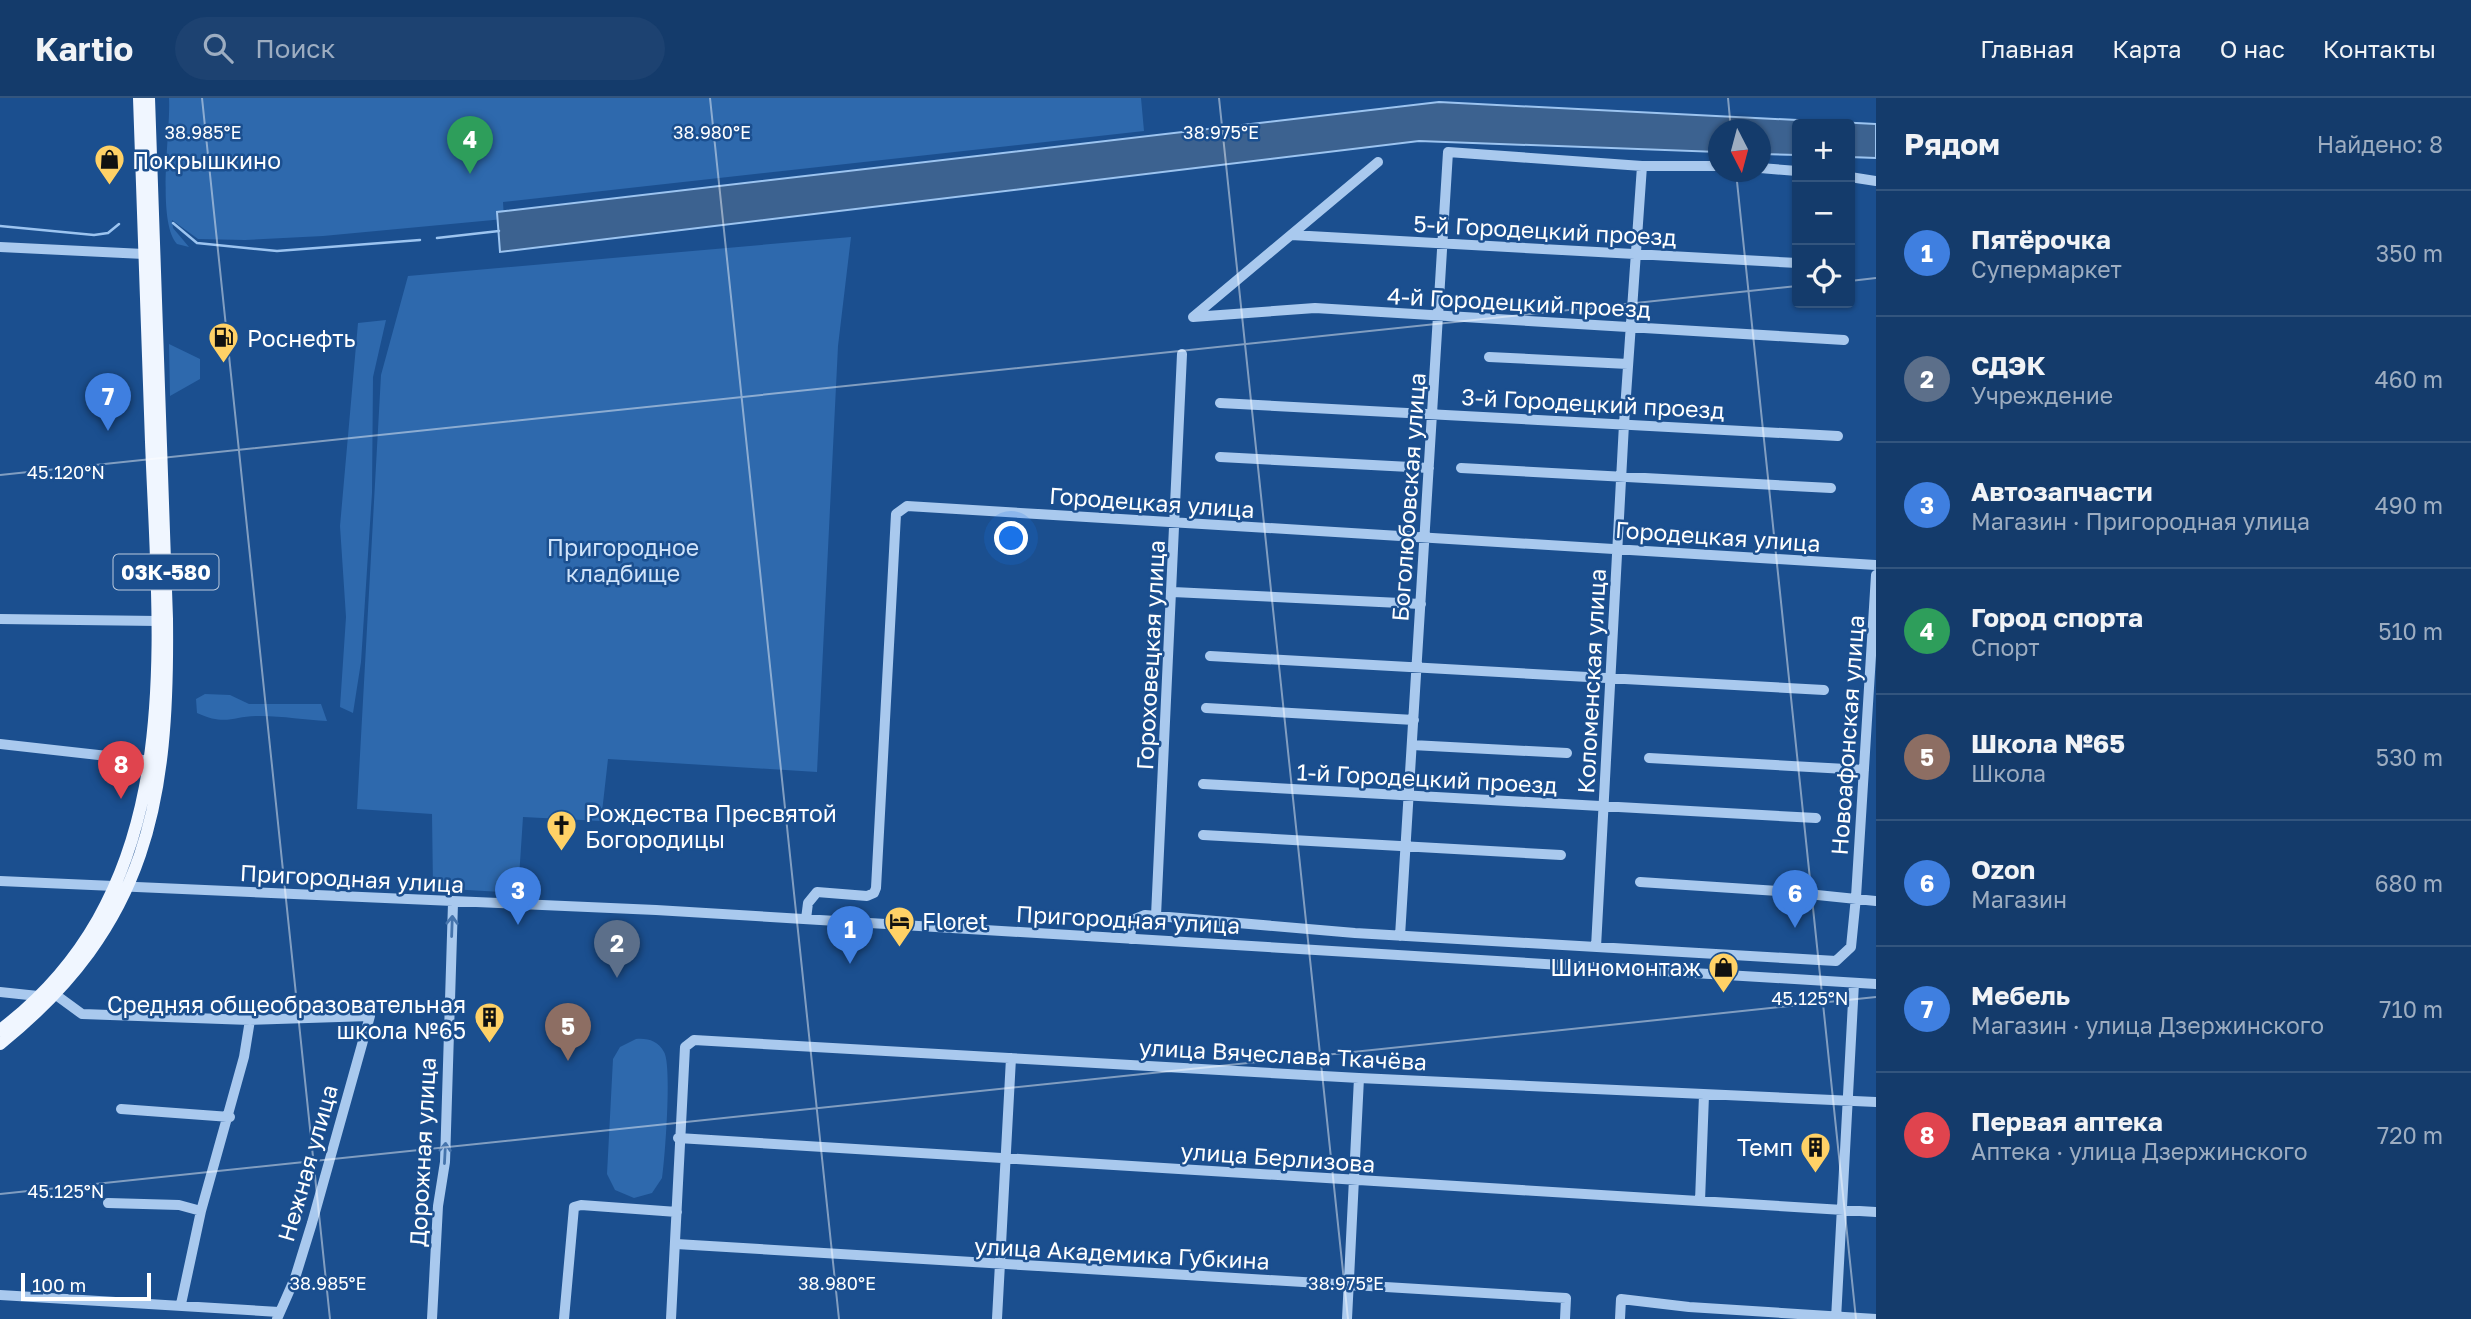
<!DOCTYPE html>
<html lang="ru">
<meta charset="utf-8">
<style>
:root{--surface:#143b6b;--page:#1d4271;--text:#f1f3f6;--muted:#9dadc1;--line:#33557e;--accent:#ea580c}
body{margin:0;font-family:"Golos Text",sans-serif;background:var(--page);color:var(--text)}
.controls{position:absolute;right:21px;top:21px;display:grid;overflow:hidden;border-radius:7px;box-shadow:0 2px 5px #0004}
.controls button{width:63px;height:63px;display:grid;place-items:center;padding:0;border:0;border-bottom:2px solid var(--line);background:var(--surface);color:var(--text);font:35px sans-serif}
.compass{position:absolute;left:1708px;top:21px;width:63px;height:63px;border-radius:50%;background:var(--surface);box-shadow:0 2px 5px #0004;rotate:174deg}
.scale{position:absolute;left:21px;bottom:18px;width:130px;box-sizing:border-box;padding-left:7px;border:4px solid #fff;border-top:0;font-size:19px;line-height:24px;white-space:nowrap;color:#fff;-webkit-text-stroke:5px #1b4f8f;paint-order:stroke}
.you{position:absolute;left:1012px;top:441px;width:24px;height:24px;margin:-18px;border:5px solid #fff;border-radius:50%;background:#1a73e8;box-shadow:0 0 0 10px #1a73e833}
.badge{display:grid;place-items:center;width:46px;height:46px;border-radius:50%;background:var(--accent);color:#fff;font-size:23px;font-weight:700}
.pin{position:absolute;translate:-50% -58px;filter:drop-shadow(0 2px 4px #0008)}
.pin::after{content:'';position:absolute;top:37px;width:24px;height:21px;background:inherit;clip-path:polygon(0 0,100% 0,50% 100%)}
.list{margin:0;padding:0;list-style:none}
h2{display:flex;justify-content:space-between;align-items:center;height:91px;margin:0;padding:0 28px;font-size:30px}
h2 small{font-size:23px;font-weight:400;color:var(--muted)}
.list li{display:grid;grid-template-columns:46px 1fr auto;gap:21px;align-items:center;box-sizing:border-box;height:126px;padding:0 28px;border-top:2px solid var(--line)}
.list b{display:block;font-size:26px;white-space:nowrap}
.list p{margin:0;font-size:23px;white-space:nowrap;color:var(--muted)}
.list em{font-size:23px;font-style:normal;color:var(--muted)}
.icon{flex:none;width:38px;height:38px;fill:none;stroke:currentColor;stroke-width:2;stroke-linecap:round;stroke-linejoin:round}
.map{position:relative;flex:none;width:1876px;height:1221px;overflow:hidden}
header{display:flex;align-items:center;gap:42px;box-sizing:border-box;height:98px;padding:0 35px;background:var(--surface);border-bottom:2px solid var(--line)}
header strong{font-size:33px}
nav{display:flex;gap:38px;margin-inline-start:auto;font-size:24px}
.search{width:490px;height:63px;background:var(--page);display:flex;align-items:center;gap:18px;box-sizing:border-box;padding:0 24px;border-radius:38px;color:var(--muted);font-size:26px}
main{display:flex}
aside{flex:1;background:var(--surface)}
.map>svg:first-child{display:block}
.green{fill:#2e69ad}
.water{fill:#3c6290;stroke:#9cc4f0;stroke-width:2}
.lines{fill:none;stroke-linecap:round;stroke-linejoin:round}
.stream{stroke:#9cc4f0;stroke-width:2.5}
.minor{stroke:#a9c9ee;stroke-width:10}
.major{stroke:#f0f6ff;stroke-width:12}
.oneway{stroke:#4674ac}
.ticks{fill:none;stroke:#fff;stroke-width:2;stroke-opacity:0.45}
.labels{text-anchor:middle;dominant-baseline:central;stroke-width:5;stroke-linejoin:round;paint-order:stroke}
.shield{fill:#1b4f8f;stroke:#bbcadd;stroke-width:2}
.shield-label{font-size:21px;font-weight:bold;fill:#fff}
.poi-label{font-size:23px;fill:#fff;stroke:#1b4f8f;text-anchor:start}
.street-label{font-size:23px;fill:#fff;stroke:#1b4f8f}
.park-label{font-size:23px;fill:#cfe3fa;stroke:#1b4f8f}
.ticks-label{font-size:18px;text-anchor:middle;fill:#fff;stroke:#1b4f8f;stroke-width:5;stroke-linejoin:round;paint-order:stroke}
</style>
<header>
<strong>Kartio</strong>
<div class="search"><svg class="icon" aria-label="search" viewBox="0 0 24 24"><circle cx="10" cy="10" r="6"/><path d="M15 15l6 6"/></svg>Поиск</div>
<nav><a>Главная</a><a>Карта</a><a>О нас</a><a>Контакты</a></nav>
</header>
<main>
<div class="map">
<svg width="1876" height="1221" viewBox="0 0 1876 1221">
<rect width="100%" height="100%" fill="#1b4f8f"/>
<path class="green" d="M169 0H1141L1144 33 503 104 504 121 323 138 245 142 198 141 172 122 173 130 189 149 177 146C156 122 171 33 169 0Z
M851 139 838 248 817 674 608 661 601 723 523 719 518 795 433 790 432 716 357 711 381 277 408 178Z
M386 222 373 279 372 395 361 564 353 615 340 609 346 519 340 428 358 225Z
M169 246 200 261V281L170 298Z
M205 596 230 597 249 606H321L327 623C305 622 283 618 261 618 233 617 228 629 197 615L196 601Z
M636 941C648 940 658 943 664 954 672 967 665 1060 662 1080L652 1095 634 1100 615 1092 607 1076 613 961 620 949Z"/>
<path class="water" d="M1439 4 1876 26V60L1850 59V26H1797V57L1761 56 1760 32H1718V54L1419 43 500 154 497 114Z"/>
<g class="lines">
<path class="stream" d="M173 125 197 145 277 153 420 142
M0 128 94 137 108 135 119 126
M437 140 499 133"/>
<path class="minor" d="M1760 70 1797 73
M1850 79 1876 83
M1291 137 1797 165
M0 149 144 156
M1193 219 1315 210 1844 242
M1193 219 1378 64
M1489 259 1628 266
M1220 305 1838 338
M1220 359 1429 370
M1461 370 1831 390
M1173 494 1421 506
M0 521 158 523
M1210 558 1824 592
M1206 610 1414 622
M0 646 152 663
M1412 647 1567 655
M1649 660 1864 672
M1203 686 1816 720
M1203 737 1561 757
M0 783 656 812 1876 886
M1640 784 1778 793 1876 803
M1156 818 1182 256
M806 821 808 805 817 794 867 798 874 795 876 790 896 416 907 408 1876 467
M1400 838 1448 54 1642 68H1718
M1130 841 1132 822 1145 817 1355 835 1836 863 1851 849 1856 799 1876 477
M1596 849 1624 326 1642 68
M0 894 38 898
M56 897 82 916 250 922 370 918 312 1125 295 1180 277 1221
M121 1011 230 1019
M678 1040 1876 1114
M1700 1103 1704 997
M108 1105 179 1107 201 1113
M676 1146 1566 1200 1565 1221
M0 1197 279 1214
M181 1206 201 1113 244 959 250 922
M432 1221 438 1108 445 1064 453 805
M564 1221 574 1109 581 1107 677 1114
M671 1221 685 949 694 942 1359 980 1876 1004
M997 1221 1011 960
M1347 1221 1359 980
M1620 1221 1621 1201 1689 1209 1876 1221
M1836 1221 1854 885"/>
<path class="major" d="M0 932C189 789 159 553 151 344 146 230 143 115 139 0
M0 946C149 826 169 702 167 521L149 0"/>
</g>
<defs><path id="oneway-shaft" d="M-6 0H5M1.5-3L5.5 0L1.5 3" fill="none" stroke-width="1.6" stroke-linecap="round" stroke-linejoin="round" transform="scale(1.75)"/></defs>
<g class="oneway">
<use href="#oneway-shaft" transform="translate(452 828) rotate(-88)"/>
<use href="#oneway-shaft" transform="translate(445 1055) rotate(-87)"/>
</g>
<path class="ticks" d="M202 0 330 1221M710 0 839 1221M1219 0 1348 1221M1728 0 1731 32M1736 74 1856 1221M1850 183 1876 180M0 377 1797 188M0 1096 1876 899"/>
<defs>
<symbol id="shop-pin" viewBox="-11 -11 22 30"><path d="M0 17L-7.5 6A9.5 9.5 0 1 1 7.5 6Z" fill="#ffd166" stroke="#1b4f8f"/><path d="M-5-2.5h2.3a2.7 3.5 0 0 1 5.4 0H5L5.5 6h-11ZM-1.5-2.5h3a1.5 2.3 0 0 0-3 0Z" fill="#111"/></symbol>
<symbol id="fuel-pin" viewBox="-11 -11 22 30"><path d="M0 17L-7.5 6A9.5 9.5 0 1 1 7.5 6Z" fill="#ffd166" stroke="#1b4f8f"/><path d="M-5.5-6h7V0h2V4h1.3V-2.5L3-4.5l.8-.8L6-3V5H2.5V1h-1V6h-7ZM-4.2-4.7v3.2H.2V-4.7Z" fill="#111"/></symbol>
<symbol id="church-pin" viewBox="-11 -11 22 30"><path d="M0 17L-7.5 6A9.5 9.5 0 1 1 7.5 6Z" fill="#ffd166" stroke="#1b4f8f"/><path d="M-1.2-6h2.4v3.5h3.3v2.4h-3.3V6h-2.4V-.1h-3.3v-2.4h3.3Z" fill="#111"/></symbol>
<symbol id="hotel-pin" viewBox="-11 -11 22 30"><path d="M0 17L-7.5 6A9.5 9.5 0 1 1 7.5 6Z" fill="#ffd166" stroke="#1b4f8f"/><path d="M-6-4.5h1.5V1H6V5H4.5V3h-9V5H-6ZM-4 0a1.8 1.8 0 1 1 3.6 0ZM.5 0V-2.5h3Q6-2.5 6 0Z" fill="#111"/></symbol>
<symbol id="building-pin" viewBox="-11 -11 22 30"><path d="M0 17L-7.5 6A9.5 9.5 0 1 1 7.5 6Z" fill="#ffd166" stroke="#1b4f8f"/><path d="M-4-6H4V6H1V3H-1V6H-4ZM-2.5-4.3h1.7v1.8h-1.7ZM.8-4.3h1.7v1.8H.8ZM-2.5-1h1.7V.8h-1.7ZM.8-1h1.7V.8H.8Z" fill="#111"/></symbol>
</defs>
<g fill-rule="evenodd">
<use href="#shop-pin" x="92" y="44" width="35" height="47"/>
<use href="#fuel-pin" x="206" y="222" width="35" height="47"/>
<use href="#church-pin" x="544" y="710" width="35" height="47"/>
<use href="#hotel-pin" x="882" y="806" width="35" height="47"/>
<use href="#shop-pin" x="1706" y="852" width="35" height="47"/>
<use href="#building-pin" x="472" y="902" width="35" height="47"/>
<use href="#building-pin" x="1798" y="1032" width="35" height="47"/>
</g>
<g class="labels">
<rect class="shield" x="113.5" y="456.5" width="105" height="35" rx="5"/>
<g class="shield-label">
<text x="166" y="474">03К-580</text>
</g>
<g class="poi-label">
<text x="132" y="62">Покрышкино</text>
<text x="247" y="240">Роснефть</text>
<text x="585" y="715">Рождества Пресвятой<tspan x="585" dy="26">Богородицы</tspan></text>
<text x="922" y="823">Floret</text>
<text x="1701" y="869" text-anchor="end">Шиномонтаж</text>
<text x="466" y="906" text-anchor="end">Средняя общеобразовательная<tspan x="466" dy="26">школа №65</tspan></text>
<text x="1793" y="1049" text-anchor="end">Темп</text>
</g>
<g class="street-label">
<text transform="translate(1545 132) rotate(3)">5-й Городецкий проезд</text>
<text transform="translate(1519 204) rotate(3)">4-й Городецкий проезд</text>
<text transform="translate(1593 305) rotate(3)">3-й Городецкий проезд</text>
<text transform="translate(1408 399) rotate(-86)">Боголюбовская улица</text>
<text transform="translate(1152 404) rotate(4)">Городецкая улица</text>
<text transform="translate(1718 438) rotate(4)">Городецкая улица</text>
<text transform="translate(1150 557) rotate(-87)">Гороховецкая улица</text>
<text transform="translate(1591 583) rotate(-87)">Коломенская улица</text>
<text transform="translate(1847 637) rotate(-86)">Новоафонская улица</text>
<text transform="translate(1427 680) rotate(3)">1-й Городецкий проезд</text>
<text transform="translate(352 780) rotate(3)">Пригородная улица</text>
<text transform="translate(1128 821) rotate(3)">Пригородная улица</text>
<text transform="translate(1283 956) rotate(3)">улица Вячеслава Ткачёва</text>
<text transform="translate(422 1054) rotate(-87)">Дорожная улица</text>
<text transform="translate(1278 1059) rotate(4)">улица Берлизова</text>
<text transform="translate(307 1065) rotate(-74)">Нежная улица</text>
<text transform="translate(1122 1155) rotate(3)">улица Академика Губкина</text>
</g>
<g class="park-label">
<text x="623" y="449">Пригородное<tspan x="623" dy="26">кладбище</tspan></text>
</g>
</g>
<g class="ticks-label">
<text x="203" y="41">38.985°E</text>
<text x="712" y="41">38.980°E</text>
<text x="1221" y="41">38.975°E</text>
<text x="66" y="381">45.120°N</text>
<text x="1810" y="907">45.125°N</text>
<text x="66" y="1100">45.125°N</text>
<text x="328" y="1192">38.985°E</text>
<text x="837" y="1192">38.980°E</text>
<text x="1346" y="1192">38.975°E</text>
</g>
</svg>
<div class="controls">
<button>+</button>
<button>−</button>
<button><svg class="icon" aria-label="locate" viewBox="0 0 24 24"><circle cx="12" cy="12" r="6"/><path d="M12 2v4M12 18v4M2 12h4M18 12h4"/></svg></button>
</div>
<svg class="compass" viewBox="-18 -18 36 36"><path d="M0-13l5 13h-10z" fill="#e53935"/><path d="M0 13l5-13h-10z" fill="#9dadc1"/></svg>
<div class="scale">100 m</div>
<div class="you"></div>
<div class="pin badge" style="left:850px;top:866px;background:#3f7fe0">1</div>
<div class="pin badge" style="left:617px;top:880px;background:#5c6f8a">2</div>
<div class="pin badge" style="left:518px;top:827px;background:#3f7fe0">3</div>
<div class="pin badge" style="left:470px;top:76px;background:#2e9e5b">4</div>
<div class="pin badge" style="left:568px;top:963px;background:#8d6e63">5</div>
<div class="pin badge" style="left:1795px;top:830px;background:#3f7fe0">6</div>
<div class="pin badge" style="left:108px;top:333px;background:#3f7fe0">7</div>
<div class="pin badge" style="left:121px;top:701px;background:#e0444e">8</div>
</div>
<aside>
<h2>Рядом<small>Найдено: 8</small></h2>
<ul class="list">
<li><span class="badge" style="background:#3f7fe0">1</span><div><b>Пятёрочка</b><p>Супермаркет</p></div><em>350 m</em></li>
<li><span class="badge" style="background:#5c6f8a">2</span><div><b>СДЭК</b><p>Учреждение</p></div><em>460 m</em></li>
<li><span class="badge" style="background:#3f7fe0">3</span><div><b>Автозапчасти</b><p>Магазин · Пригородная улица</p></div><em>490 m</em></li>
<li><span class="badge" style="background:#2e9e5b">4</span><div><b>Город спорта</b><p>Спорт</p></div><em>510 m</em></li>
<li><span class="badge" style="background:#8d6e63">5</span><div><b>Школа №65</b><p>Школа</p></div><em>530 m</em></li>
<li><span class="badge" style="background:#3f7fe0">6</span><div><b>Ozon</b><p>Магазин</p></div><em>680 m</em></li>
<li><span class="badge" style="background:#3f7fe0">7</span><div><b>Мебель</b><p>Магазин · улица Дзержинского</p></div><em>710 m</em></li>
<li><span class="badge" style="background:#e0444e">8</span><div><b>Первая аптека</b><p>Аптека · улица Дзержинского</p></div><em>720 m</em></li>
</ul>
</aside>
</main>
